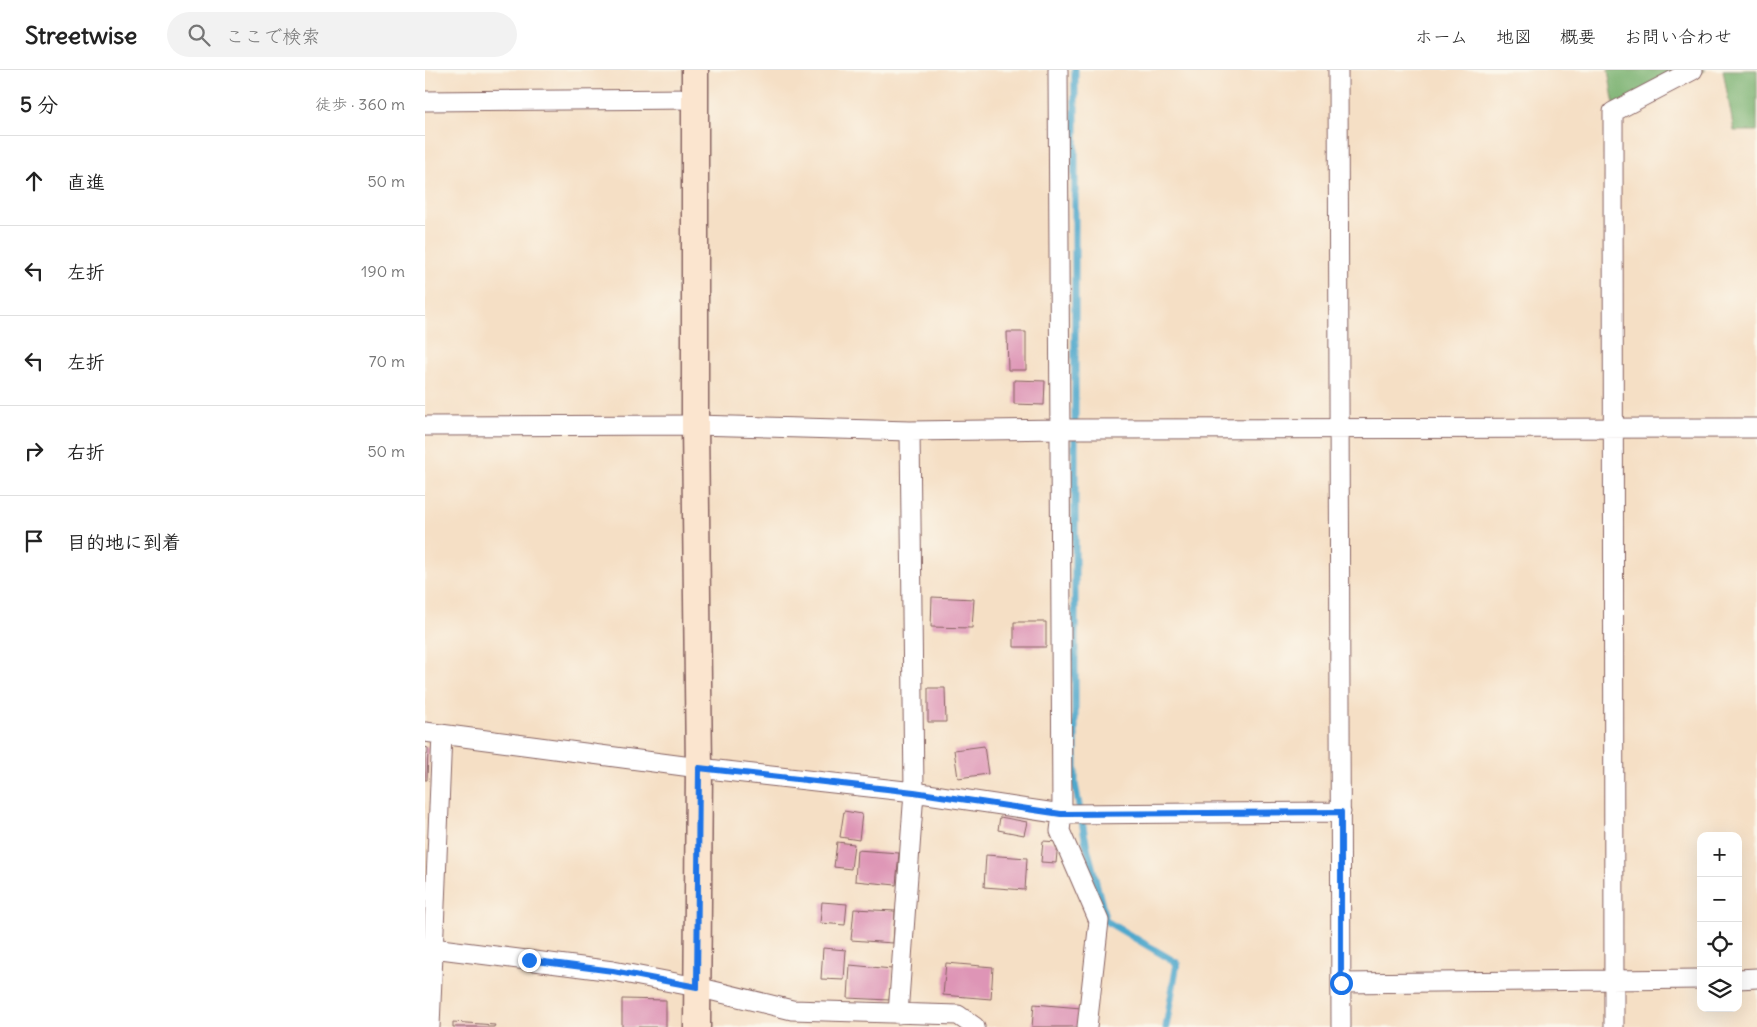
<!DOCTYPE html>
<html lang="ja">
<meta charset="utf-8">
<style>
:root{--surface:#fff;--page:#f2f2f2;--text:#222;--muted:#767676;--line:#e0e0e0}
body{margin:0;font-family:Delius,"Klee One",sans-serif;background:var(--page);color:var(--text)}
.controls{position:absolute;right:15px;bottom:15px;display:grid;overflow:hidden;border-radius:10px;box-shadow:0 5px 20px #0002}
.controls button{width:45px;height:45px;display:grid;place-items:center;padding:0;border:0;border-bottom:1px solid var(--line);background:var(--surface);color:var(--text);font:25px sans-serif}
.stop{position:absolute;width:15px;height:15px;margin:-11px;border:4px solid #1a73e8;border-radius:50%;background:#fff}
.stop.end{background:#1a73e8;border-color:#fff;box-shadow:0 1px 5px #0008}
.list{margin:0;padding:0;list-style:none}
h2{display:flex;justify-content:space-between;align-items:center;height:65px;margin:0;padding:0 20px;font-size:21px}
h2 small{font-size:16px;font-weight:400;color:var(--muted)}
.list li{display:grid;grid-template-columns:32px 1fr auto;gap:15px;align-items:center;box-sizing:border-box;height:90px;padding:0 20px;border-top:1px solid var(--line)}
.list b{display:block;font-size:19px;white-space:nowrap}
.list em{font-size:16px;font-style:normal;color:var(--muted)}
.icon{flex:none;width:28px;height:28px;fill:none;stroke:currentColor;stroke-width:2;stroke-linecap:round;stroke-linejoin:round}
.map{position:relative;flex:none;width:1332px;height:957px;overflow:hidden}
header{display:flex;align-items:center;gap:30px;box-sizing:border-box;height:70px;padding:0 25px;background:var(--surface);border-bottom:1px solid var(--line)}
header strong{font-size:24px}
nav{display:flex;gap:28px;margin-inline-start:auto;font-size:18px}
.search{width:350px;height:45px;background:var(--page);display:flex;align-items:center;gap:12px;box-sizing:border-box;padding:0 18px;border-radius:28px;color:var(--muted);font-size:19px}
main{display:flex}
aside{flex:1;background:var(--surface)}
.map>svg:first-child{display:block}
.forest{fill:#79b16f;stroke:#62684d}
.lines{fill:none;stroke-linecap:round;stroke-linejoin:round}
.stream{stroke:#4fa8cc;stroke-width:7}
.building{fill:#de95b6}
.street-casing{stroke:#866261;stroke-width:21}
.secondary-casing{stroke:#866261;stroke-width:29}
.street{stroke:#fff;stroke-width:19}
.secondary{stroke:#fbe5cf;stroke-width:26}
.route{stroke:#1a73e8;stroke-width:6}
</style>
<header>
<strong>Streetwise</strong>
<div class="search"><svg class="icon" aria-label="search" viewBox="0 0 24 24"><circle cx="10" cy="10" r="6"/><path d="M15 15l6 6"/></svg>ここで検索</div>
<nav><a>ホーム</a><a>地図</a><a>概要</a><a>お問い合わせ</a></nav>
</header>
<main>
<aside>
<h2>5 分<small>徒歩 · 360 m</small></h2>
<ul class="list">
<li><svg class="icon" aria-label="ahead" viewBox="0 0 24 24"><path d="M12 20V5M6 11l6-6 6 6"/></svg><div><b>直進</b></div><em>50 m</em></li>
<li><svg class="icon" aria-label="left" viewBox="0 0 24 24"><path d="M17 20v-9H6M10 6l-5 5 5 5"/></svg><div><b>左折</b></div><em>190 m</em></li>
<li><svg class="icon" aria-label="left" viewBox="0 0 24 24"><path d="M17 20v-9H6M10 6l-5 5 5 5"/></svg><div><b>左折</b></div><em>70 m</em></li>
<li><svg class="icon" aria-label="right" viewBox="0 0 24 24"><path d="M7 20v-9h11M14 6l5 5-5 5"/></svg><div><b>右折</b></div><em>50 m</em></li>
<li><svg class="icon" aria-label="arrive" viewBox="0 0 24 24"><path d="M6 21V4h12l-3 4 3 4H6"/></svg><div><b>目的地に到着</b></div></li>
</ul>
</aside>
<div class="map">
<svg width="1332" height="957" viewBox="0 0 1332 957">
<rect width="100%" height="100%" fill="#fbf7ec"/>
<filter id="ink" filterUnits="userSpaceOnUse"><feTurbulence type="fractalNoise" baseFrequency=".02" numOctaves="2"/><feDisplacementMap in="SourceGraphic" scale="10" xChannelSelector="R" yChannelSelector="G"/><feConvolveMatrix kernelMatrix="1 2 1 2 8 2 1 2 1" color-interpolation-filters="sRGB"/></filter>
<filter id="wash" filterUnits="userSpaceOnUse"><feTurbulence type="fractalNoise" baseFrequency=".0096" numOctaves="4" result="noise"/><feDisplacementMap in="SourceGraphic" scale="20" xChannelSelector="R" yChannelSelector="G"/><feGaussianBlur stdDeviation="1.12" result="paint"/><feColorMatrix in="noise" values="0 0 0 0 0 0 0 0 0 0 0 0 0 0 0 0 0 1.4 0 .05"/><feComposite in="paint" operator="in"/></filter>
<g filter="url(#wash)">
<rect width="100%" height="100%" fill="#f5dfc5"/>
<path class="forest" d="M1183 0H1281L1190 41Z
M1298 0H1332V61H1309Z"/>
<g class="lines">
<path class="stream" d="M650 0V714L661 773 681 851 752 893 741 957"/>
</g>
<g id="blocks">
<path class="building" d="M582 262H601V300H583Z
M589 310 620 311 619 335 589 334Z
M507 527 549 529 547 558 506 557Z
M589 552H621V577H589Z
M503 618H520L521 652H503Z
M559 676 563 704 533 708 529 680Z
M0 677 3 678 2 710H0Z
M419 741 437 744 434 770 415 767Z
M575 747 602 752 599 765 573 760Z
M618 771 633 772 631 793 616 792Z
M412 772 429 774 426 799 409 797Z
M432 780 474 783 471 815 430 811Z
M561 785 602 788 600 820 559 817Z
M397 832 422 834 420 855 395 853Z
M429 839 470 841 468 873 426 870Z
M398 878 421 880 419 910 396 909Z
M521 893 568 897 566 929 518 925Z
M425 895 467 899 464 930 423 928Z
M197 929 241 930V957H197Z
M609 934 656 938 655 957H607Z
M28 952 70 955 69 957H28Z"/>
</g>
</g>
<g filter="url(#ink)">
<use href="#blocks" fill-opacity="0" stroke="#866261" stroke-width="1"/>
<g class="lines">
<defs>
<path id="street" d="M633 0 637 744 635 761 674 851 662 957
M913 0 916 957
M0 31 270 29
M0 356 270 355 485 361 634 359 1332 358
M0 662 274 698 489 722 637 744 916 742
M0 877 188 901 272 917 367 940 533 945 550 957
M1313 909 1332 908
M916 913 1276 909
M473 944 489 722 485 361
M5 957 17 664
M1189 957 1188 42 1268 0"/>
<path id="secondary" d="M270 0V355L274 698 272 957"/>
</defs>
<use href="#street" class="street-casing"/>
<use href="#secondary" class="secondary-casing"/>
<use href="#street" class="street"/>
<use href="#secondary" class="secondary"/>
</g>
</g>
<g class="lines" filter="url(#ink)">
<path class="route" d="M104 890 188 901 272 917 274 698 489 722 636 744 916 742V913"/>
</g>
</svg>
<div class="controls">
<button>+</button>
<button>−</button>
<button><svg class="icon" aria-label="locate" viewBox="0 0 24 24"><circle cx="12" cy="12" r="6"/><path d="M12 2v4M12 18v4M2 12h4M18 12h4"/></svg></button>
<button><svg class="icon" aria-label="layers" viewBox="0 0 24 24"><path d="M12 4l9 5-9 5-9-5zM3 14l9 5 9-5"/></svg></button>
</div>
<div class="stop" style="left:916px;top:913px"></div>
<div class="stop end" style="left:104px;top:890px"></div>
</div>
</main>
